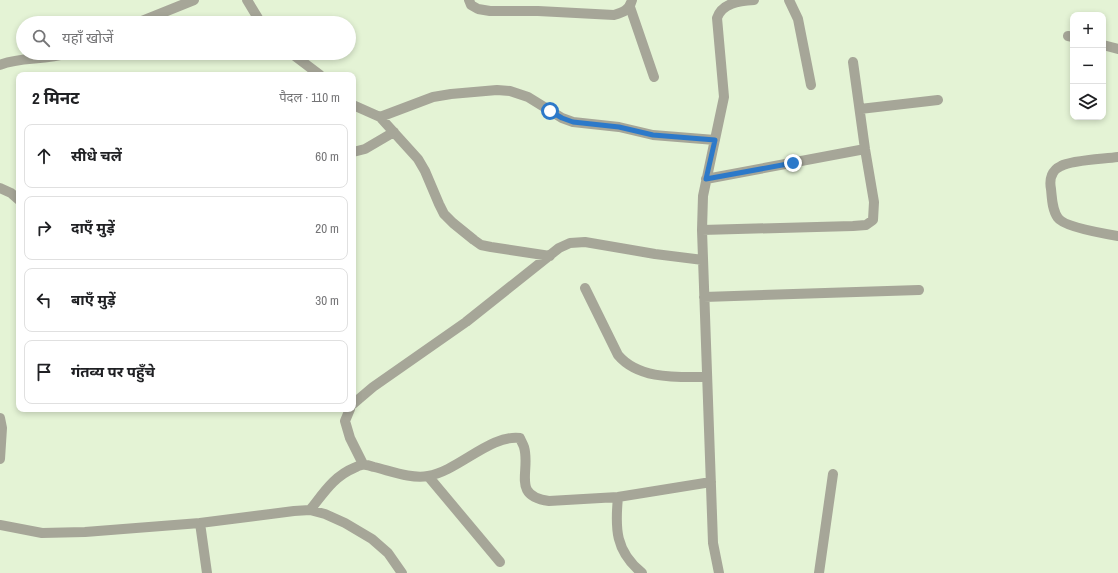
<!DOCTYPE html>
<html lang="hi">
<meta charset="utf-8">
<style>
:root{--surface:#fff;--page:#f6f6f6;--text:#202124;--muted:#757577;--line:#e0e0e0}
body{margin:0;font-family:"Archivo Narrow","Noto Sans Devanagari",sans-serif;background:var(--page);color:var(--text)}
.controls{position:absolute;right:12px;top:12px;display:grid;overflow:hidden;border-radius:8px;box-shadow:0 2px 6px #0003}
.controls button{width:36px;height:36px;display:grid;place-items:center;padding:0;border:0;border-bottom:1px solid var(--line);background:var(--surface);color:var(--text);font:20px sans-serif}
.stop{position:absolute;width:12px;height:12px;margin:-9px;border:3px solid #2c79c9;border-radius:50%;background:#fff}
.stop.end{background:#2c79c9;border-color:#fff;box-shadow:0 1px 4px #0008}
.list{margin:0;padding:0;list-style:none}
h2{display:flex;justify-content:space-between;align-items:center;height:52px;margin:0;padding:0 16px;font-size:17px}
h2 small{font-size:13px;font-weight:400;color:var(--muted)}
.list li{display:grid;grid-template-columns:26px 1fr auto;gap:12px;align-items:center;box-sizing:border-box;height:64px;margin:0 8px 8px;padding:0 8px;border:1px solid var(--line);border-radius:8px}
.list b{display:block;font-size:15px;white-space:nowrap}
.list em{font-size:13px;font-style:normal;color:var(--muted)}
.icon{flex:none;width:22px;height:22px;fill:none;stroke:currentColor;stroke-width:2;stroke-linecap:round;stroke-linejoin:round}
.map{position:relative;flex:none;width:1118px;height:573px;overflow:hidden}
.search{position:absolute;background:var(--surface);box-shadow:0 2px 6px #0003;left:16px;top:16px;width:340px;height:44px;display:flex;align-items:center;gap:10px;box-sizing:border-box;padding:0 14px;border-radius:22px;color:var(--muted);font-size:15px}
.panel{position:absolute;background:var(--surface);box-shadow:0 2px 6px #0003;left:16px;top:72px;width:340px;height:340px;border-radius:8px}
.map>svg:first-child{display:block}
.lines{fill:none;stroke-linecap:round;stroke-linejoin:round}
.minor{stroke:#a6a698;stroke-width:10}
.route{stroke:#2c79c9;stroke-width:5}
</style>
<div class="map">
<svg width="1118" height="573" viewBox="0 0 1118 573">
<rect width="100%" height="100%" fill="#e4f3d5"/>
<g class="lines">
<path class="minor" d="M247 0 261 23
M469 0 471 5 478 9 490 11H538L614 15C624 12 629 10 632 0
M789 0 798 19 811 85
M630 7 654 77
M137 23 194 0
M1068 36 1073 37
M1103 45 1118 49
M291 53 320 75
M0 65C21 56 45 61 67 53
M353 105 380 117 418 159 425 171 439 204 444 214 453 223 474 240 481 245 491 247 550 256
M860 109 938 100
M380 117 433 97 451 94 497 90 510 91 528 97 562 118 573 122 619 127 653 135 715 140
M353 152 365 149 394 132
M1118 157C1104 159 1072 160 1061 166 1052 170 1049 179 1051 189 1052 198 1052 210 1058 218 1064 227 1106 234 1118 236
M706 179 865 149
M0 188 11 193 19 200
M702 230 853 226 866 225 873 220 874 202 865 149 853 62
M585 288 618 355C639 380 678 377 707 377
M704 297 919 290
M353 404 373 387 466 322 559 248 570 243 585 242 655 254 703 260
M350 409 345 421 350 438 363 464
M0 418 2 428 0 459
M428 476 500 562
M618 497C615 528 615 551 642 573
M310 510C323 494 334 476 354 468 356 467 360 465 362 465 366 464 371 466 374 467 391 471 411 479 428 476 458 471 491 434 520 438 521 441 523 444 524 447 531 471 511 496 549 501L618 497 711 482
M200 523 207 573
M0 525 42 533 85 532 200 523 294 511 310 510 325 514 345 523 372 539 388 553 402 573
M719 573 713 543 702 230 703 196 724 97 717 18C722 3 739 1 754 0
M819 573 833 474"/>
</g>
<g class="lines">
<path class="route" d="M550 111 562 118 573 122 619 127 653 135 715 140 706 179 793 163"/>
</g>
</svg>
<div class="controls">
<button>+</button>
<button>−</button>
<button><svg class="icon" aria-label="layers" viewBox="0 0 24 24"><path d="M12 4l9 5-9 5-9-5zM3 14l9 5 9-5"/></svg></button>
</div>
<div class="stop" style="left:550px;top:111px"></div>
<div class="stop end" style="left:793px;top:163px"></div>
<div class="search"><svg class="icon" aria-label="search" viewBox="0 0 24 24"><circle cx="10" cy="10" r="6"/><path d="M15 15l6 6"/></svg>यहाँ खोजें</div>
<section class="panel">
<h2>2 मिनट<small>पैदल · 110 m</small></h2>
<ul class="list">
<li><svg class="icon" aria-label="ahead" viewBox="0 0 24 24"><path d="M12 20V5M6 11l6-6 6 6"/></svg><div><b>सीधे चलें</b></div><em>60 m</em></li>
<li><svg class="icon" aria-label="right" viewBox="0 0 24 24"><path d="M7 20v-9h11M14 6l5 5-5 5"/></svg><div><b>दाएँ मुड़ें</b></div><em>20 m</em></li>
<li><svg class="icon" aria-label="left" viewBox="0 0 24 24"><path d="M17 20v-9H6M10 6l-5 5 5 5"/></svg><div><b>बाएँ मुड़ें</b></div><em>30 m</em></li>
<li><svg class="icon" aria-label="arrive" viewBox="0 0 24 24"><path d="M6 21V4h12l-3 4 3 4H6"/></svg><div><b>गंतव्य पर पहुँचे</b></div></li>
</ul>
</section>
</div>
